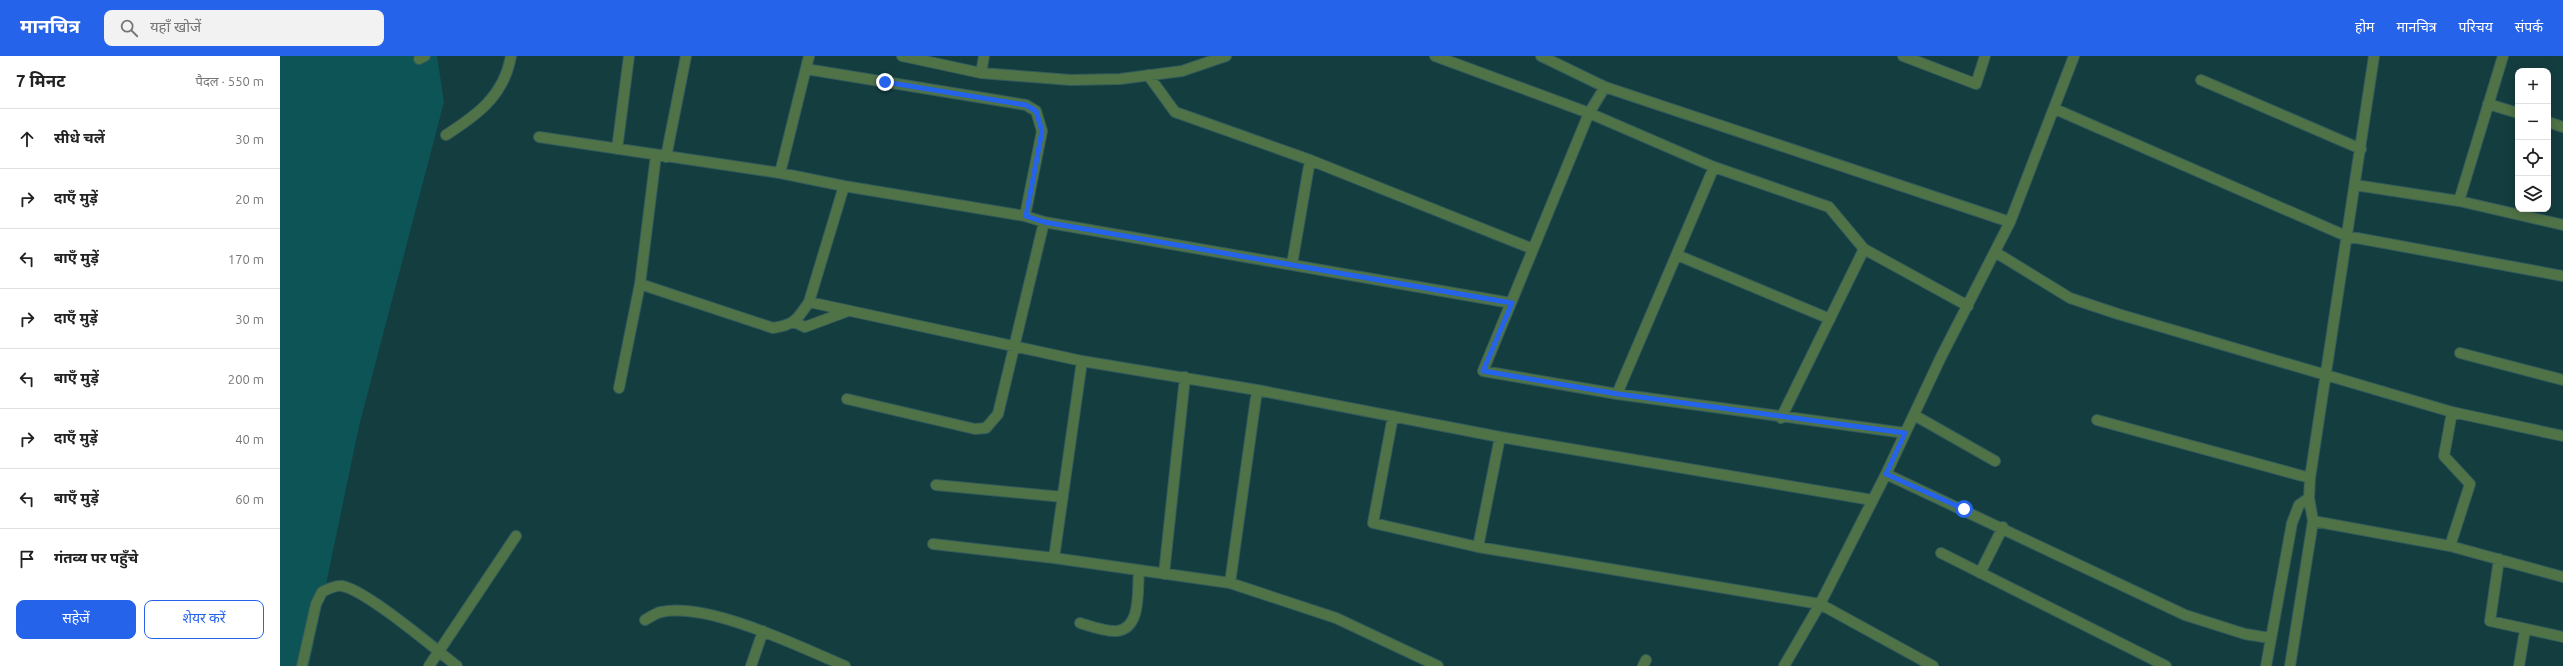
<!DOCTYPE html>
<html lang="hi">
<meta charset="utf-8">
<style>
:root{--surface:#fff;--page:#f2f2f2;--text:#222;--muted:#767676;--line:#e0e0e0;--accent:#2563eb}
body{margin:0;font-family:Ubuntu,"Noto Sans Devanagari",sans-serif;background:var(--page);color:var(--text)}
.controls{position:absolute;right:12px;top:12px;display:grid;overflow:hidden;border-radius:8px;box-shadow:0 2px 10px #0003}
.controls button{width:36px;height:36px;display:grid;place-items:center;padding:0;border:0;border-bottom:1px solid var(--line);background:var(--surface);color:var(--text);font:20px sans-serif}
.stop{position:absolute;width:12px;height:12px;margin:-9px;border:3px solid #2563eb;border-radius:50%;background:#fff}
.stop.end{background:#2563eb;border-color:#fff;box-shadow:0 1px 4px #0008}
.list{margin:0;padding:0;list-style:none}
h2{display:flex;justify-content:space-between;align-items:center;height:52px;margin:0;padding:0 16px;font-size:17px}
h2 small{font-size:13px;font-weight:400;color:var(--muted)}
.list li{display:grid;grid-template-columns:26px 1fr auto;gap:12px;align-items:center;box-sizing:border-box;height:60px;padding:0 16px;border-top:1px solid var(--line)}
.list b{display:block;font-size:15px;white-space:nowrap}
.list em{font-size:13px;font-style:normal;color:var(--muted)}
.actions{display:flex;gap:8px;padding:12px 16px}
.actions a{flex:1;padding:9px 0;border:1px solid var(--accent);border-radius:8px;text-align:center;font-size:14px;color:var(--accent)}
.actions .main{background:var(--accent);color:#fff}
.icon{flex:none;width:22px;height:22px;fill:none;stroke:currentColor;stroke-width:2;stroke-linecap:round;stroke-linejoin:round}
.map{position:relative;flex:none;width:2283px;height:610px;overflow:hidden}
header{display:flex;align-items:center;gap:24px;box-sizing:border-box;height:56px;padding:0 20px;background:var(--accent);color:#fff}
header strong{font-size:19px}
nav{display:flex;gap:22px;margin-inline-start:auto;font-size:14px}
.search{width:280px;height:36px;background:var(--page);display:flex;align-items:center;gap:10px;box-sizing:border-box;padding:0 14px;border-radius:8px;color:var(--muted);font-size:15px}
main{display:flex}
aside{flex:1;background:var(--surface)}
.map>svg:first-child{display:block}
.green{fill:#0d5457}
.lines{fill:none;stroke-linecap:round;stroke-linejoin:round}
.minor-casing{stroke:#335b5d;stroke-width:12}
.minor{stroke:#4f7246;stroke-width:10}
.route{stroke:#2563eb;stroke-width:5}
</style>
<header>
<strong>मानचित्र</strong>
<div class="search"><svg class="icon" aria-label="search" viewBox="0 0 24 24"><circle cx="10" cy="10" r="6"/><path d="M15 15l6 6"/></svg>यहाँ खोजें</div>
<nav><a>होम</a><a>मानचित्र</a><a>परिचय</a><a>संपर्क</a></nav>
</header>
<main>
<aside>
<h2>7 मिनट<small>पैदल · 550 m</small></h2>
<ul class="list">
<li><svg class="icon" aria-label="ahead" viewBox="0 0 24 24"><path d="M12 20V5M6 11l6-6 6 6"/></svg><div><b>सीधे चलें</b></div><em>30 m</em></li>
<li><svg class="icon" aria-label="right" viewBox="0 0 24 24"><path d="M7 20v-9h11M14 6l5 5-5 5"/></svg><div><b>दाएँ मुड़ें</b></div><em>20 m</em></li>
<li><svg class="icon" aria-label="left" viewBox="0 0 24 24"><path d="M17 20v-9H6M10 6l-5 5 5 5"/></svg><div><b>बाएँ मुड़ें</b></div><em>170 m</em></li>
<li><svg class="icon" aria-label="right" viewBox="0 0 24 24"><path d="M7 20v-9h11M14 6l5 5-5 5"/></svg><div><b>दाएँ मुड़ें</b></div><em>30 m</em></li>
<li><svg class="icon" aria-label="left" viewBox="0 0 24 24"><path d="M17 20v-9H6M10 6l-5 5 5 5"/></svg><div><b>बाएँ मुड़ें</b></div><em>200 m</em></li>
<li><svg class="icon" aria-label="right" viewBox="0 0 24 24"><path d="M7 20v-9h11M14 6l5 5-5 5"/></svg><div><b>दाएँ मुड़ें</b></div><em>40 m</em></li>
<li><svg class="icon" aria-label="left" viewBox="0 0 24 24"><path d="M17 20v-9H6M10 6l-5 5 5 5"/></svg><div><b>बाएँ मुड़ें</b></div><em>60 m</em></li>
<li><svg class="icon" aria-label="arrive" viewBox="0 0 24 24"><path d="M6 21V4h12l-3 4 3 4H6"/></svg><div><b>गंतव्य पर पहुँचे</b></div></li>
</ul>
<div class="actions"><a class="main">सहेजें</a><a>शेयर करें</a></div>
</aside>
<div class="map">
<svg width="2283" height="610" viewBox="0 0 2283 610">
<rect width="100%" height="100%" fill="#143d3f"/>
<path class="green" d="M0 0H157L164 46 79 370 29 610H0Z"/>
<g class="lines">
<defs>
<path id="minor" d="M622 0 701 17 791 24 840 23 902 15 946 0
M1155 0 1309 57 1434 111 1549 151 1584 193 1688 250
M1261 0 1325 31 1730 166
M1623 0 1696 28 1705 0
M139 3 145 0
M526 13 746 49 756 55 762 75 745 160
M701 17 704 0
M868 19 895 56 1030 104 1253 193
M1921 24 2081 93
M1325 31 1309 57 1203 315 1337 338 1625 377
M2208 48 2238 57
M1775 53 2066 180 2283 220
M2268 66 2283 71
M166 79C197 59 224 40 231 0
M259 81 500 117 564 130 745 160 764 166 1231 247
M337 93 349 0
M386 101 406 0
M500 117 529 0
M2075 129 2179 145 2283 169
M2179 145 2223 0
M1715 196 1790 242 1838 258 2172 356 2283 380
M1397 199 1550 263
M1012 208 1030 104
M360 228 493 272C514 269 517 264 529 246L564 130
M529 246 802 305 977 334 1220 381 1592 444
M514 266 525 271 568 255
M2180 297 2283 324
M339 332 360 228 376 99
M1337 338 1434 111
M567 343 695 373 706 372 718 358 764 166
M1634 359 1715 405
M1113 360 1093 467 1198 491 1540 548 1653 610
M1501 362 1584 193
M1817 364 2030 422
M1606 418 1905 559 1965 578 1990 582
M656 429 783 441
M2033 465 2170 490 2283 521
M653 488 774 502 950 527 1056 562 1158 610
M2170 490 2190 428 2164 400 2172 356
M1198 491 1220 381
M1661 497 1886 610
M774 502 802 305
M2219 503 2210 565 2283 581
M1700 517 1723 471
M884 518 905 321
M950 527 977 334
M365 564C370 561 376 557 381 556 429 546 520 591 565 610
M800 567C810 570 826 576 837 575 862 572 857 534 859 515
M22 610 36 548 42 536C48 533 55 529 62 530 86 534 154 592 177 610
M149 610 236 480
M471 610 483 575
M1363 610 1366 604
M1504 610 1540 548 1606 418 1660 303 1730 166 1794 0
M1986 610 2012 467 2019 449 2029 442
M2010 610 2033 465 2029 442 2030 422 2094 0
M2239 610 2245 574"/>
</defs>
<use href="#minor" class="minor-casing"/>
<use href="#minor" class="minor"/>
</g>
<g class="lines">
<path class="route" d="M605 26 746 49 756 55 762 75 746 160 764 166 1232 247 1203 315 1338 338 1625 377 1606 418 1684 453"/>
</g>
</svg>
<div class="controls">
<button>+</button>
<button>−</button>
<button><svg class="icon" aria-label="locate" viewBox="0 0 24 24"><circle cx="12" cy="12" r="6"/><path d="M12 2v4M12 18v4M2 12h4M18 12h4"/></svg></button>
<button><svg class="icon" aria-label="layers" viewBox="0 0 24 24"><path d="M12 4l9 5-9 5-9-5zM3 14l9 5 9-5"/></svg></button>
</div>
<div class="stop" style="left:1684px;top:453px"></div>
<div class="stop end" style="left:605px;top:26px"></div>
</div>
</main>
